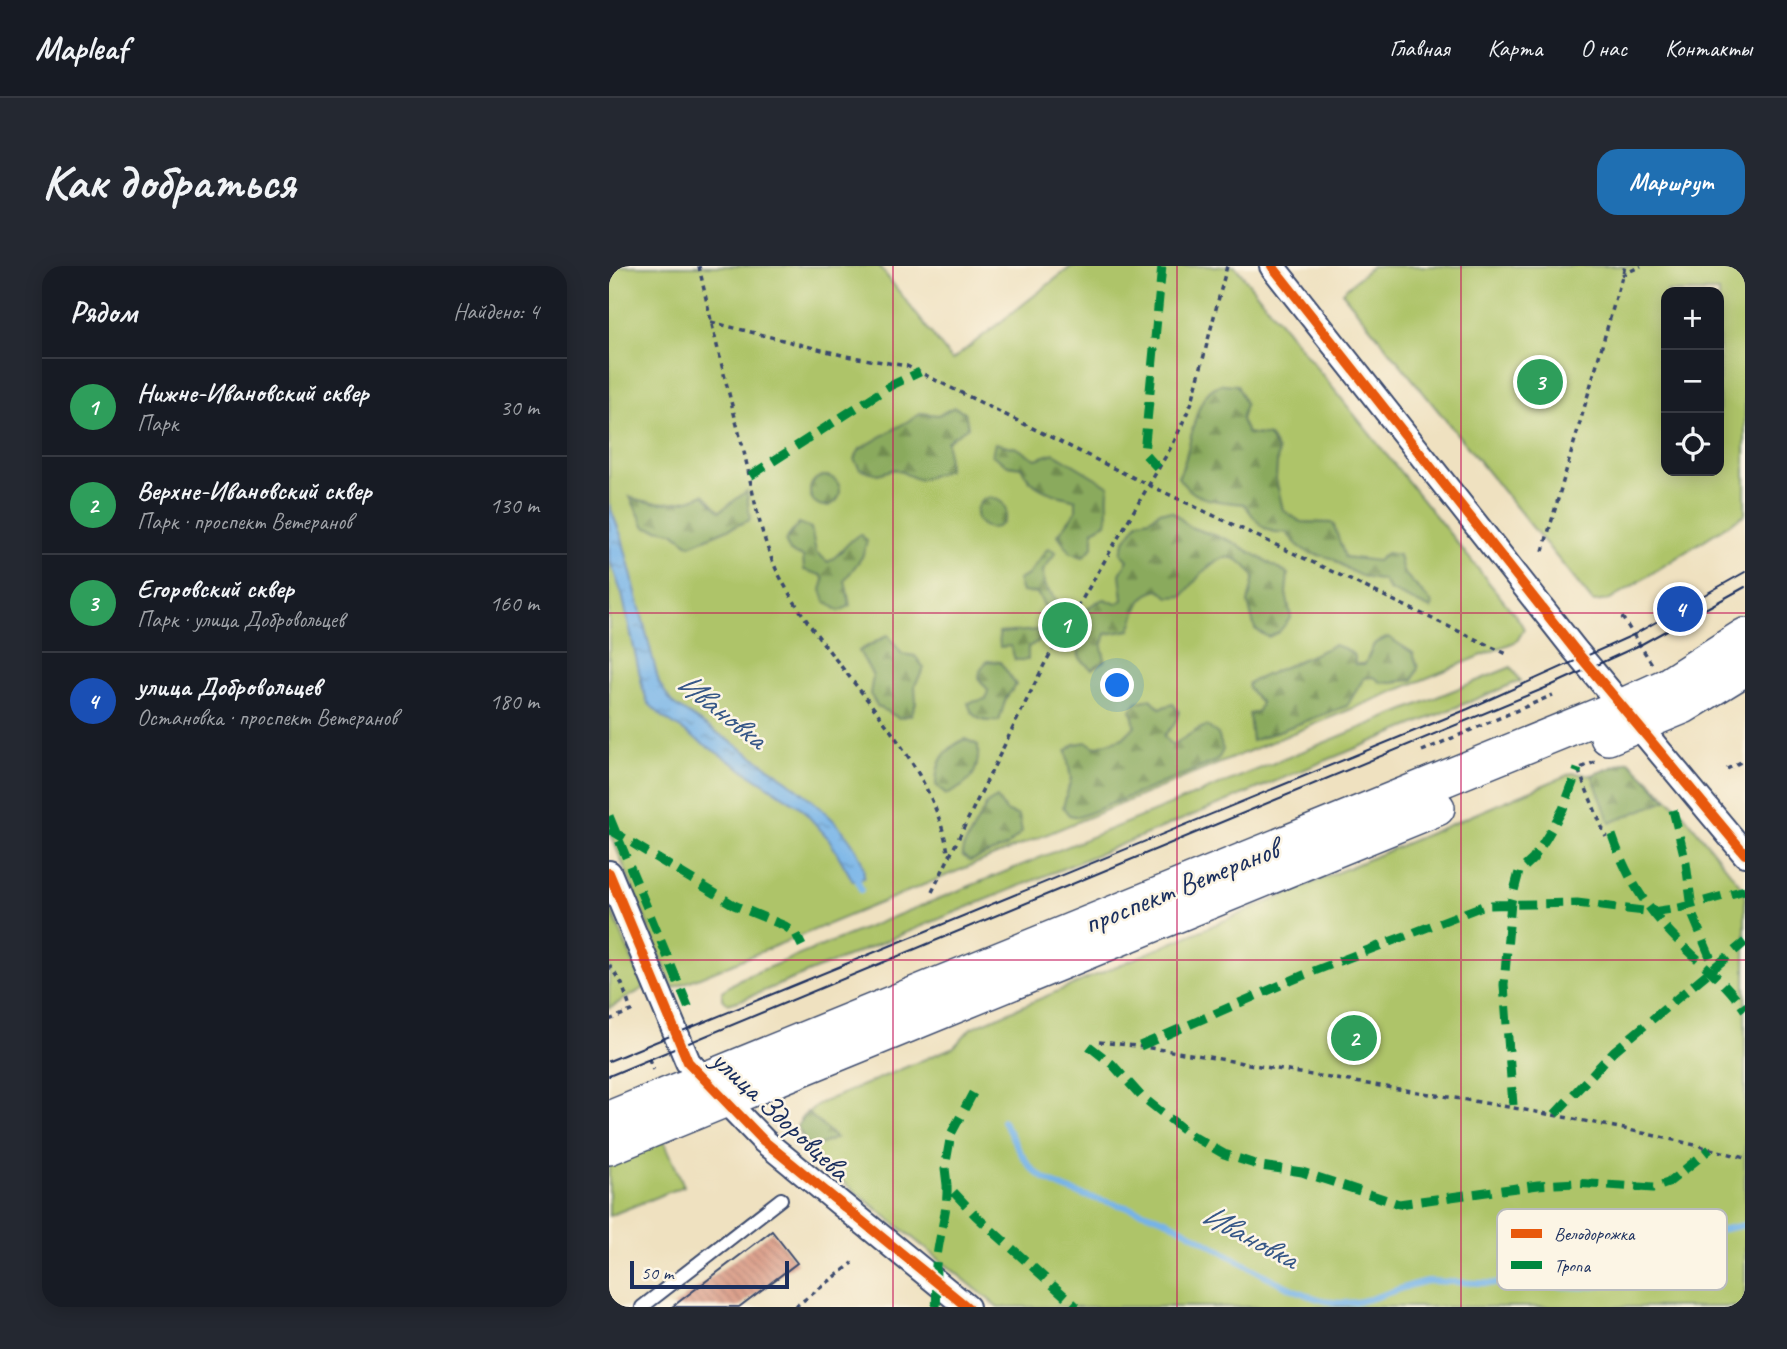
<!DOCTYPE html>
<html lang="ru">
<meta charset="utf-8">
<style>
:root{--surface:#171b24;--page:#242831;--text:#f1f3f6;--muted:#9ea1a6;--line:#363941;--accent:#1f6fb2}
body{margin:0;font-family:Caveat,sans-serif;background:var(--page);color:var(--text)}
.controls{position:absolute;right:21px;top:21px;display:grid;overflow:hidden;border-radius:14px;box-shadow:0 4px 18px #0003}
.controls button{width:63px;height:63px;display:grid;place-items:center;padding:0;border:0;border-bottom:2px solid var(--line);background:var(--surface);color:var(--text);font:35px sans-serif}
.scale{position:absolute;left:21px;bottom:18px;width:159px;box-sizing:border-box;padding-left:7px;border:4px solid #1b2f5e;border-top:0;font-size:19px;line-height:24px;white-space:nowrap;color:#1b2f5e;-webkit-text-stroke:5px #fcf5e5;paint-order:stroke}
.you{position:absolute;left:509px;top:420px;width:24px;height:24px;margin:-18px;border:5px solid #fff;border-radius:50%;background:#1a73e8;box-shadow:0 0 0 10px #1a73e833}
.badge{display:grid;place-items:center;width:46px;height:46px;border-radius:50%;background:var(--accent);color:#fff;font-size:23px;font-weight:700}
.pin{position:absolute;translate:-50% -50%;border:4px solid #fff;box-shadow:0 2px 7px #0006}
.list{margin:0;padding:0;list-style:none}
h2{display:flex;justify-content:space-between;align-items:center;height:91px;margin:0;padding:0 28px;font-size:30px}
h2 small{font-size:23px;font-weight:400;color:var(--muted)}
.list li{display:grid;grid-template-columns:46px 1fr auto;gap:21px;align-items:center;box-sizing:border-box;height:98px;padding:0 28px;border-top:2px solid var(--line)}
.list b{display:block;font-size:26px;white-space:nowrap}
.list p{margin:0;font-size:23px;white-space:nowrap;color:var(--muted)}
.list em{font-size:23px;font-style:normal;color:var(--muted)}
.icon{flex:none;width:38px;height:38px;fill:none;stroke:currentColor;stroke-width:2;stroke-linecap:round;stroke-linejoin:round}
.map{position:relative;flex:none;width:1136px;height:1041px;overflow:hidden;border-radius:21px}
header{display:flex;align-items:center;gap:42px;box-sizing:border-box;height:98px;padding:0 35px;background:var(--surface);border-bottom:2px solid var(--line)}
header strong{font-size:33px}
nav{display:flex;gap:38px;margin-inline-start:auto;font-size:24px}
.intro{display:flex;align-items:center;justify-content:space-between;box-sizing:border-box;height:168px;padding:0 42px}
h1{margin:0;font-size:49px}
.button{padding:18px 32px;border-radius:21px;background:var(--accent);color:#fff;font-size:24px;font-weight:700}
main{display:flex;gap:42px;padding:0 42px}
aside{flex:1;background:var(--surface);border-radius:21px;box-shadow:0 4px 18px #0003}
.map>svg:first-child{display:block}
.green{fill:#aec469;stroke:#647a64;stroke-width:2;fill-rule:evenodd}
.forest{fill:url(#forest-firs);stroke:#526c5e;stroke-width:2}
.water{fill:url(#water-ripples);stroke:#4871a3;stroke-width:2}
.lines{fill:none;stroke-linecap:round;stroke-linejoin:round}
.stream{stroke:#75b3e8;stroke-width:6}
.building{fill:url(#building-back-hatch)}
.service-casing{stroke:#3b4a6d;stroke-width:16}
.minor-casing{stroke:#3b4a6d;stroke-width:28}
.secondary-casing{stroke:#3b4a6d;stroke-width:38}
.path{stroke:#3b4a6d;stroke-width:3.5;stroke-dasharray:5 5;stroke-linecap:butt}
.service{stroke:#fff;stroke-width:12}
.minor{stroke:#fff;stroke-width:24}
.secondary{stroke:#fff;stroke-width:35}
.tram{stroke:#1b2f5e;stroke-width:2}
.quiet{stroke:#00873e;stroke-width:9;stroke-dasharray:18 9;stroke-linecap:butt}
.cycleway-casing{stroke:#fcf5e5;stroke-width:15}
.cycleway{stroke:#e8590c;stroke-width:10}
.grid{fill:none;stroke:#c2185b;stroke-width:2;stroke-opacity:0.55}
.labels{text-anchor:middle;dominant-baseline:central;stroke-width:5;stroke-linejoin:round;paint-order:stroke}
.street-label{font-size:30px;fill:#1b2f5e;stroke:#fcf5e5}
.water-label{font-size:32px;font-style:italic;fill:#365787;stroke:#fcf5e5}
.key{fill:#fcf5e5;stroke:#b8babc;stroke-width:2}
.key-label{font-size:19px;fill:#1b2f5e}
</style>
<header>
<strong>Mapleaf</strong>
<nav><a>Главная</a><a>Карта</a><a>О нас</a><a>Контакты</a></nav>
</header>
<div class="intro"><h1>Как добраться</h1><a class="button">Маршрут</a></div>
<main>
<aside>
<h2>Рядом<small>Найдено: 4</small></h2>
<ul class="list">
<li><span class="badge" style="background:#2e9e5b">1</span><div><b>Нижне-Ивановский сквер</b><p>Парк</p></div><em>30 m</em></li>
<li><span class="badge" style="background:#2e9e5b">2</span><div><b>Верхне-Ивановский сквер</b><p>Парк · проспект Ветеранов</p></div><em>130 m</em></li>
<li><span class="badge" style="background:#2e9e5b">3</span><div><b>Егоровский сквер</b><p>Парк · улица Добровольцев</p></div><em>160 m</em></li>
<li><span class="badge" style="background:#1a4fb4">4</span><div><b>улица Добровольцев</b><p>Остановка · проспект Ветеранов</p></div><em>180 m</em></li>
</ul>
</aside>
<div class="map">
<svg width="1136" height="1041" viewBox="0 0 1136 1041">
<defs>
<pattern id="forest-firs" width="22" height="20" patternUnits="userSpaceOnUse" patternTransform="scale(1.75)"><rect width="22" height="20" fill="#8aaa5d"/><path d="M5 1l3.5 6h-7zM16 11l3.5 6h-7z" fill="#708b50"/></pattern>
<pattern id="water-ripples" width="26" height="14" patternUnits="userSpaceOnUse" patternTransform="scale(1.75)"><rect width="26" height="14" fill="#75b3e8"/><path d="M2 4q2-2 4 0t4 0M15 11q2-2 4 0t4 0" fill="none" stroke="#5f92bf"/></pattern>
<pattern id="building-back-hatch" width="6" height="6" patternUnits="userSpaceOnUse" patternTransform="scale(1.75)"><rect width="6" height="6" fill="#d89681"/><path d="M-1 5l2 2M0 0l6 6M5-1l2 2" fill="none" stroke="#ae7b6d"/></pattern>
</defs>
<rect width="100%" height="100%" fill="#fcf5e5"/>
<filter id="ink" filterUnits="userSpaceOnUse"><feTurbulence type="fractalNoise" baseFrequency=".0143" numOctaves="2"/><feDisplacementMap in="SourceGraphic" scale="14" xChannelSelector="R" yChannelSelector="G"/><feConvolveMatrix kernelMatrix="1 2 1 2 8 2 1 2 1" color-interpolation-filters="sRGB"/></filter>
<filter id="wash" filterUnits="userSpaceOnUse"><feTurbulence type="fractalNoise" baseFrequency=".00686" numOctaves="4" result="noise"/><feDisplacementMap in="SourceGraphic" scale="28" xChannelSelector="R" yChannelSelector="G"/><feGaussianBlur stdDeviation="1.57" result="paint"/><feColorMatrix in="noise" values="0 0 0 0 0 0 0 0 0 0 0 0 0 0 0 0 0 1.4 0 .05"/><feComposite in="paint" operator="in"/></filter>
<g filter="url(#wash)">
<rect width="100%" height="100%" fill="#efe1c0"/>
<path class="green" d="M0 0H270L343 94 463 0H626L910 354 915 363 908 375 64 722 0 564Z
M763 0H1136V248L1001 334 984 336 733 26ZM1110 26V205H1057V26Z
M902 401 911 415 135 733 119 738 113 733V725L131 713Z
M1020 495 1073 546 1136 625V1041H389L210 896 203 882 191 868V853L209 838 345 781 362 762 963 507 983 509Z
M0 638 35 722 0 742Z
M52 868 75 920 0 950V889Z"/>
<path class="forest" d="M613 118 628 119 636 138 632 154 638 167 660 170 669 185 667 213 674 244 692 256 724 257 736 291 768 295 777 287 790 289 794 306 823 337 822 343 780 324 774 314C752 313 741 305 724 293 719 290 713 290 708 289 693 286 686 277 677 266 654 269 648 255 635 238 609 235 584 236 569 211 585 186 580 127 613 118Z
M345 141 356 146 359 161 338 175 339 204 310 214 286 203 269 208 251 203 245 193 251 183 313 147 329 149Z
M386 177 408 182 427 193 445 187 500 220C496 234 502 243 497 257L484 264V281L474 291 462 287 449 269 467 245V234C444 228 423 225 412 201L399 199 383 189Z
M201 225a15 15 0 1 1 30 0a15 15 0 1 1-30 0Z
M138 225 141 254 81 279 64 266 36 261 21 231C42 239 75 239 95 228L111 245Z
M367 247a15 15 0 1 1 30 0a15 15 0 1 1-30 0Z
M551 245 564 246 581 261 622 275 679 308 677 327 682 351 670 366 659 371 646 363 639 337 645 311C618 268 593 307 574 330L560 331 550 324C527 329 529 345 521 364L497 368 493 381 496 394 483 403 470 393C468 367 467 341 496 333L507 338 514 334 511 308 519 294 512 287 515 276 530 255 541 253Z
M190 257 202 262 207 286 219 296C233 288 236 277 251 268L258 275 253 291 236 314 241 340 230 345 216 335 212 324 215 314 212 309 195 304 194 291 181 286 176 275Z
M439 282 447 286 434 305 435 319 449 336 439 346 428 327 413 326 409 314 419 309Z
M429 364 430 375 419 381V394H406L402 380 391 381 390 367Z
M279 369 293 388 306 390 315 402 306 419 307 437 302 449 290 452 269 441 261 428 264 410 250 385Z
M779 371 804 387 809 402 804 414 773 417 765 411 755 412 738 440 643 475 640 448 649 445 652 437 639 422V417L725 379 737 383 746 390V398H756L765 378Z
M378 395 391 396 407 419 397 432 390 455C373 456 364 454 359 437L377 433 379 424 370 413 371 405Z
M542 433 551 442 564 438 570 446 565 459 554 470 563 479C577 473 583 464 598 460L609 468 614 484 608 495 470 551 460 549 454 541 462 513 457 485 466 478 478 476 486 481 514 472 526 460 522 444 528 436Z
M356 473 369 479C371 506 362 518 337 529L327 519C327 496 335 483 356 473Z
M1020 495 1058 534 1001 557 983 509Z
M388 532 397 545 410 550 413 566 397 581 361 595 353 589 354 582 378 538Z
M198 846 227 872 203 882 196 876 188 860Z"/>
<path class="water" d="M0 238 13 272 50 417 64 438C111 471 259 552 255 612L244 615 220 573 191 541 55 452 39 437 34 423 13 328 0 292Z"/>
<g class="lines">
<path class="stream" d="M246 606 252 624
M394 855C404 871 414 897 429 908 463 933 520 937 559 955 601 975 689 1037 732 1037 761 1038 790 1020 819 1015L974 1021 1008 1016 1079 984 1105 965 1136 959"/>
</g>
<g id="blocks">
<path class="building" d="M163 965 188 997 130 1041H63Z"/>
</g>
</g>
<g filter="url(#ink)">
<use href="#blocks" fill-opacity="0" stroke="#3b4a6d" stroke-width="2"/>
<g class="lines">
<defs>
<path id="service" d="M33 1041 172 933"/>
<path id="minor" d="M663 0 966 384 1136 588
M0 607 79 796 155 875 358 1041"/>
<path id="secondary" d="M999 471 1074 440 1136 402
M0 853 1014 440 1058 420 1136 370
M0 881 828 542"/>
</defs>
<use href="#service" class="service-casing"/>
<use href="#minor" class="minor-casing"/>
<use href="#secondary" class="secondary-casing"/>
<path class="path" d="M90 0C103 63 119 124 135 186 144 225 150 266 167 303 215 401 319 477 339 586
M1013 9 1032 0
M102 56 237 90 298 100 506 203 900 389
M934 285 1016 0
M1013 351 1043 398
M813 485 944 429
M986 496 969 503 997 571
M1118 503 1136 494
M323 626 436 397 565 176 583 136 618 0
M0 699 13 718 22 745 0 754
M490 776C566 783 640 799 715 811 857 834 997 854 1136 892
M40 793 44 804
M186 1041 244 997"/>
<use href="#service" class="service"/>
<use href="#minor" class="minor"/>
<use href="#secondary" class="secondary"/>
<path class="tram" d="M0 795 859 443 1024 369 1136 306
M0 810 941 420 1031 379 1136 321"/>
<path class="quiet" d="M549 202 535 187 553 0
M141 210 281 120 311 106
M1064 544 1077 597 1084 650 1107 705
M0 550 81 745
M0 563 125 639 176 660 187 668 193 680
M1003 569C1020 619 1045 653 1084 689 1104 707 1121 722 1136 744
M480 780 503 798 532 830 580 868 615 888 652 900 693 906 790 938 929 919 966 917 1044 922 1059 917 1101 883
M531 780 695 709 876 639 968 637 1043 646 1070 642 1136 624
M364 827 342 868 336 902 338 919 367 950 468 1041
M904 839 895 719 902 636 910 606 924 593 938 571 954 543 969 503
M946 848 1005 785 1136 676
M327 1041C329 1023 325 1006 328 991 331 966 339 944 338 919"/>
<defs>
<path id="cycleway" d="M663 0 966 384 1136 588
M0 607 79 796 155 875 358 1041"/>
</defs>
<use href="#cycleway" class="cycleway-casing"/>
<use href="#cycleway" class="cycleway"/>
</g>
</g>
<path class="grid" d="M284 0V1041M568 0V1041M852 0V1041M0 347H1136M0 694H1136"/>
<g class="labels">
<g class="street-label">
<text transform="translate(572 620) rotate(-22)">проспект Ветеранов</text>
<text transform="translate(172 849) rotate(43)">улица Здоровцева</text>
</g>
<g class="water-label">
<text transform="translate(113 444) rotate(38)">Ивановка</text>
<text transform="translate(641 970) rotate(28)">Ивановка</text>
</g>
</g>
<rect x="888" y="943" width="230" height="81" rx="10" class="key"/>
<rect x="902" y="963" width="31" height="9" fill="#e8590c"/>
<rect x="902" y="995" width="31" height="8" fill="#00873e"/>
<g class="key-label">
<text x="945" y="974">Велодорожка</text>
<text x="945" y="1006">Тропа</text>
</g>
</svg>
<div class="controls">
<button>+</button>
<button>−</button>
<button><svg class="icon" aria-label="locate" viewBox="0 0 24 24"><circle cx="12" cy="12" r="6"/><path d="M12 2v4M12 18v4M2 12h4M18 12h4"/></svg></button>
</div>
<div class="scale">50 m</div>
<div class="you"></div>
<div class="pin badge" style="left:456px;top:359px;background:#2e9e5b">1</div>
<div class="pin badge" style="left:745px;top:772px;background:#2e9e5b">2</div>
<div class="pin badge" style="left:931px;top:116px;background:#2e9e5b">3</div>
<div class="pin badge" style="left:1071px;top:343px;background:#1a4fb4">4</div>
</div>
</main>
